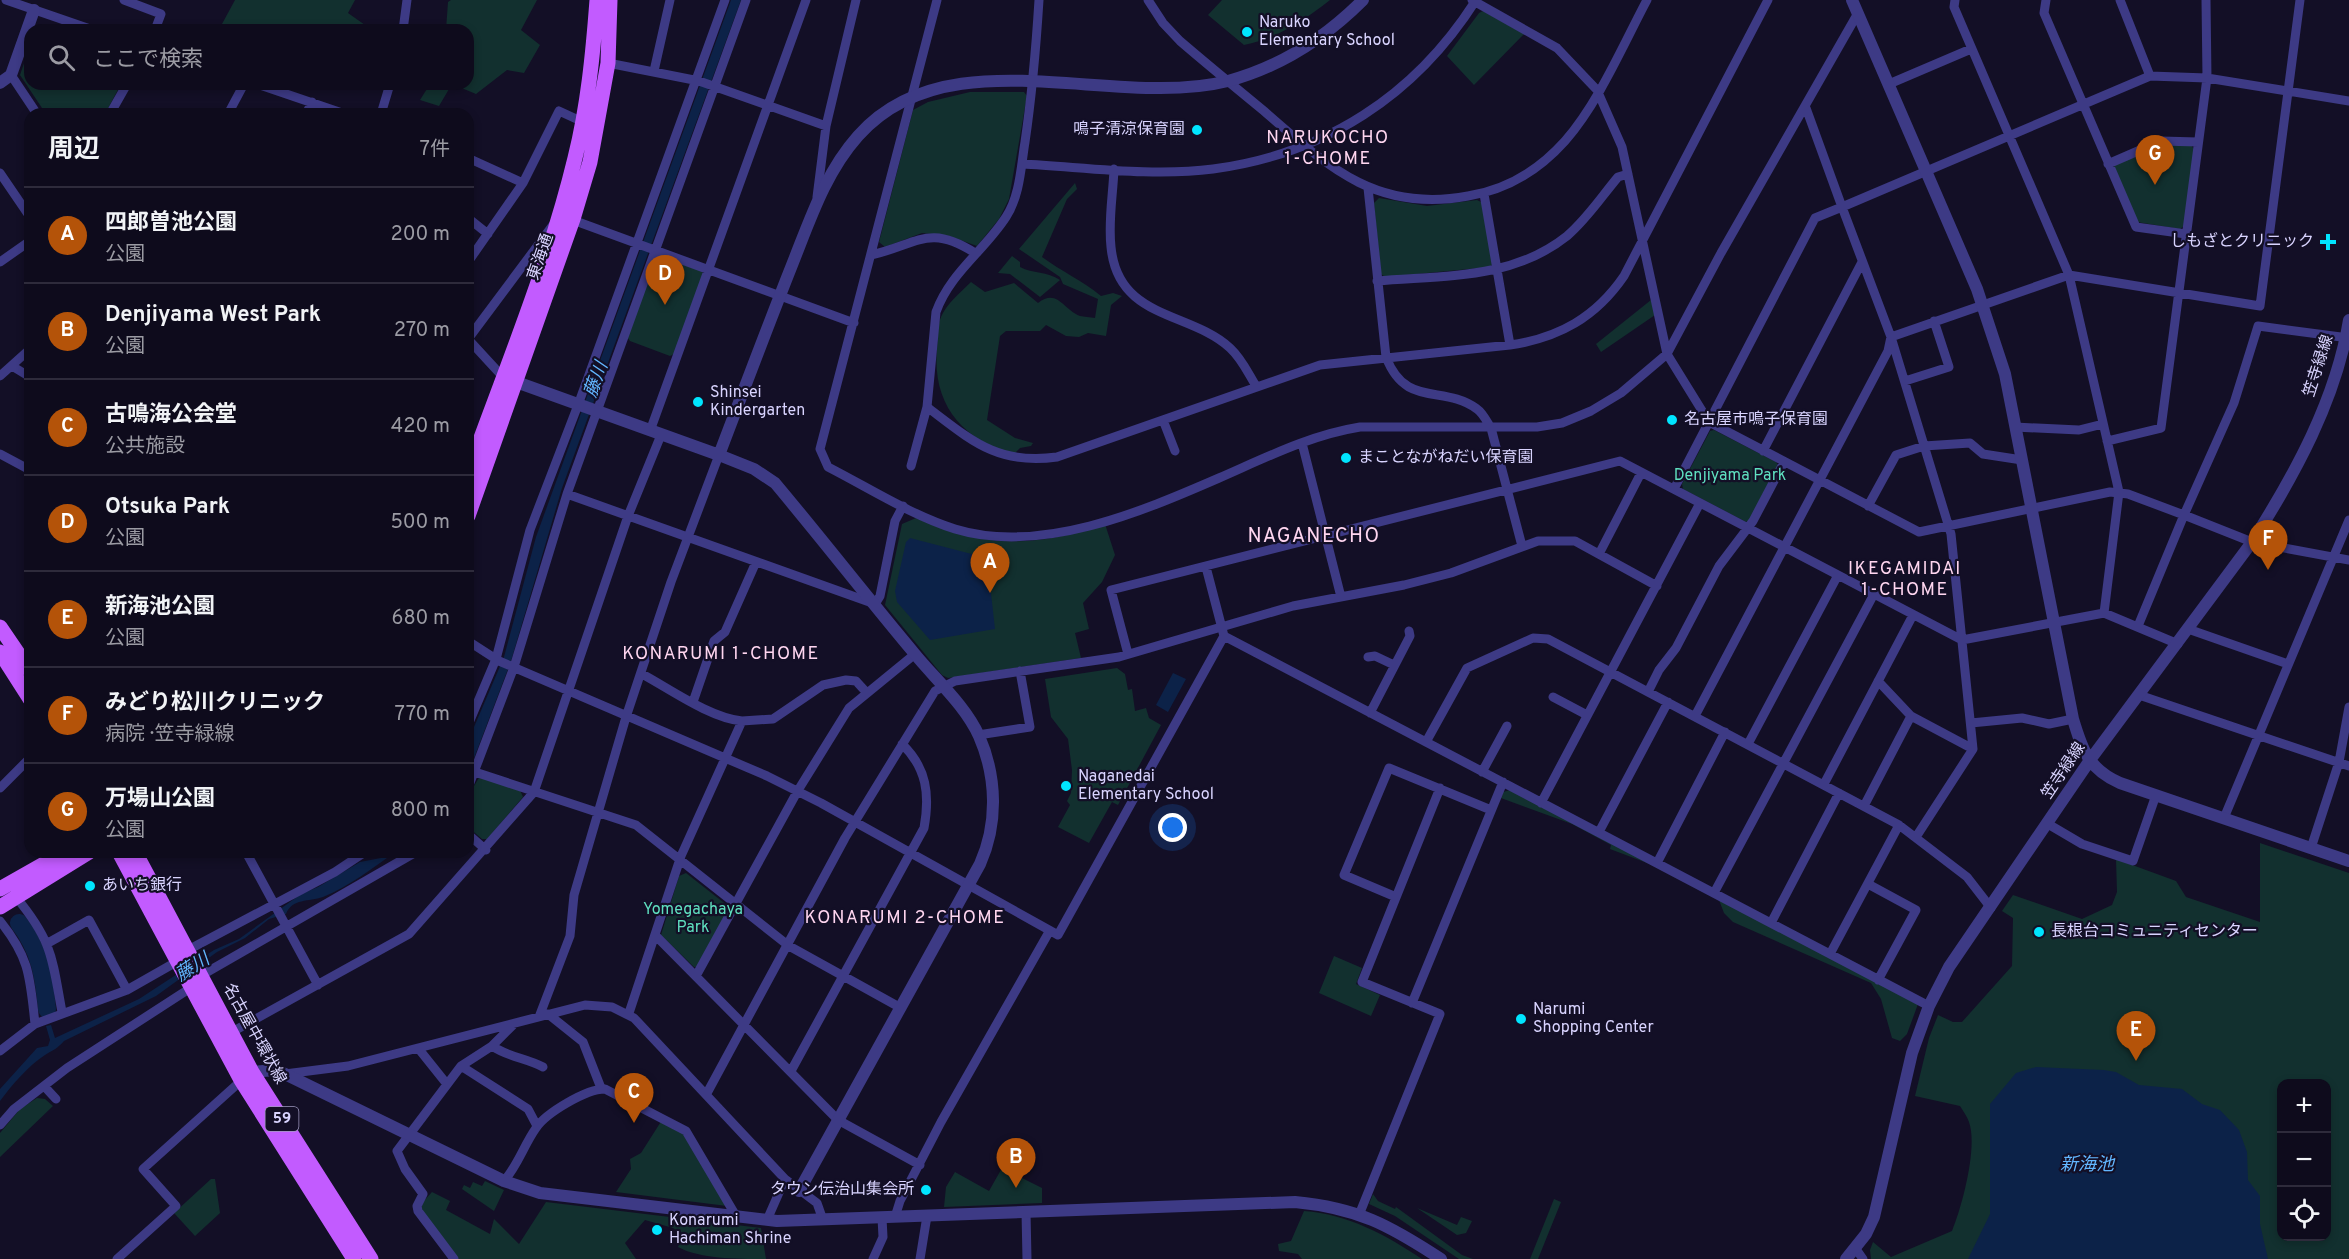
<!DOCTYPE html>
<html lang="ja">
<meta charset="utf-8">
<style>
:root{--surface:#0e0b1c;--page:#1c1929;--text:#f1f3f6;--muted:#9b9ba3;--line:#2e2b3b;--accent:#b45309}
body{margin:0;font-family:Overpass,"Noto Sans JP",sans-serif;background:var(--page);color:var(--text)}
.controls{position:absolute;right:18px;bottom:18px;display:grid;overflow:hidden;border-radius:12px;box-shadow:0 3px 9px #0003}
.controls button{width:54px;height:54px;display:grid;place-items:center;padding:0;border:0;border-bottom:2px solid var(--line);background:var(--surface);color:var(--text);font:30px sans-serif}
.you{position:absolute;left:1173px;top:828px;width:21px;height:21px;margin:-15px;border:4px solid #fff;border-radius:50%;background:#1a73e8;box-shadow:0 0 0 9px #1a73e833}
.badge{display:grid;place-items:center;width:39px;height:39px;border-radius:50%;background:var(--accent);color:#fff;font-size:20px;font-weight:700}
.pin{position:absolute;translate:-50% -50px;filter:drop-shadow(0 2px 3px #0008)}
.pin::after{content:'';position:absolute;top:32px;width:21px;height:18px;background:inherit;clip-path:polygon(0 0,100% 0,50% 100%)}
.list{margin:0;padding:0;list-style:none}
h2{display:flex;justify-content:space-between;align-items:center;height:78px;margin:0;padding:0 24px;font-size:26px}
h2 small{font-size:20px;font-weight:400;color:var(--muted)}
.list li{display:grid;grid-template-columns:39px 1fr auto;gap:18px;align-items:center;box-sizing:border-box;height:96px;padding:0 24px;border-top:2px solid var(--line)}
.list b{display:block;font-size:22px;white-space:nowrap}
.list p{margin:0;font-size:20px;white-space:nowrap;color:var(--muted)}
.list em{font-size:20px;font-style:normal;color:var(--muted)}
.icon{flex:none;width:33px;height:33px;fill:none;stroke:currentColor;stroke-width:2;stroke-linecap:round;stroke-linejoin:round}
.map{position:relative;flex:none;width:2349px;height:1259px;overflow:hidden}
.search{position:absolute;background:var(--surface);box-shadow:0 3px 9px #0003;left:24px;top:24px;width:450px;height:66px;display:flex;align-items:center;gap:15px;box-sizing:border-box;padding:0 21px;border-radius:18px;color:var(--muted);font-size:22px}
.panel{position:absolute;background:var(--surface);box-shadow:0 3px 9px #0003;left:24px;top:108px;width:450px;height:750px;border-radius:18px}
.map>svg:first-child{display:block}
.green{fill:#12302f;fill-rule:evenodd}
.water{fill:#0c2248}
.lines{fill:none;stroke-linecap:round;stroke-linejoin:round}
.river{stroke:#0c2248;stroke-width:18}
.minor{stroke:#3d3a85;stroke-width:9}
.tertiary{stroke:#3d3a85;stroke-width:12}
.primary{stroke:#c25bff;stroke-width:15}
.poi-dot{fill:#00e5ff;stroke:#130f26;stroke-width:2}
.labels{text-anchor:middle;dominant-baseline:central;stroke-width:4.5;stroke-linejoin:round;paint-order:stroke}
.shield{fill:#130f26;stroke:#9e99be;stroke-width:1.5}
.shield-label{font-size:15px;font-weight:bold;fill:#d9d4ff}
.poi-label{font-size:16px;fill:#d9d4ff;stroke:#130f26;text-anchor:start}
.street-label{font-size:16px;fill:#d9d4ff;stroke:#130f26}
.park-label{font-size:16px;fill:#5fe0c0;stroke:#130f26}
.neighbourhood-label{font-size:18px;letter-spacing:1.5px;fill:#ffd6f0;stroke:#130f26}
.water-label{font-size:18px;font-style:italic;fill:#62b6ff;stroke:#130f26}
.quarter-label{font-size:20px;letter-spacing:1.5px;fill:#ffd6f0;stroke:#130f26}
</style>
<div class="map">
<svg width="2349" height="1259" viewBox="0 0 2349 1259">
<rect width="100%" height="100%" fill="#130f26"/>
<path class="green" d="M235 0H355L348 13 365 25 363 30H240L222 24Z
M451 0H537L521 30 540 45 524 73 507 70 476 94 452 84 439 106 420 100 430 84H468V30H446L448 2Z
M1222 0H1330C1303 21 1278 38 1244 45L1208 15Z
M1483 11 1524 34 1474 85 1447 56 1479 13Z
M30 46V84H121L105 114H46L20 75Z
M970 92H1024L1027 96 1009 199 999 219 977 246 949 236 922 233 885 247 879 242 913 110 928 102Z
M2161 143 2190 144 2194 149 2184 226 2180 229 2137 222 2114 167 2116 162Z
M1075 183 1077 189 1067 199 1042 257C1061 271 1083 281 1101 296L1113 293 1122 296 1111 305 1106 336 1088 333 1079 337 1066 336 1046 325 1040 331H1006L1000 336 987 420 1015 438 1033 443 1031 446 1020 448 1014 454C961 440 932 403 937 349 938 339 937 326 941 317 947 303 960 293 971 282L985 292 1014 283 1038 303C1057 288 1063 309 1080 316 1084 317 1090 317 1095 318L1098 299 1063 284 1060 277 1019 249Z
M1379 198 1427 206 1477 200 1483 203 1493 263 1490 267 1385 277 1381 274 1374 203Z
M660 255 702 270 703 274 674 354 670 356 630 341 627 337 656 257Z
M1012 256 1020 262V267C1033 274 1047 271 1060 280L1040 297 1010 274 998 273Z
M1651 300 1655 315 1601 352 1596 344Z
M1714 430 1776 462 1779 467 1750 520 1746 522 1683 489 1682 484 1710 431Z
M916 518C985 548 1034 548 1105 524L1115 555 1102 582 1083 603 1089 629 1075 633 1081 658 948 678 942 675 885 605 902 524Z
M1117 668 1125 674 1128 690 1132 689 1135 711 1146 708 1149 718 1161 725 1118 805 1112 802 1089 843 1058 827 1070 805 1067 801 1071 793 1072 770 1068 739 1051 717 1045 679Z
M480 776 520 790 523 797 487 839H482L468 827V796Z
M1510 790 1655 866 1610 849 1611 845 1572 824 1501 798 1503 792Z
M2260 843 2349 873V1259H1871L1870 1250 1873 1242 1891 1257 1952 1231C1962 1207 1978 1147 1969 1122 1967 1116 1963 1111 1960 1106L1915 1096 1929 1038 1938 1015 1953 1022H1962L2012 966 2013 918 2002 911 2013 895 2082 919 2112 905 2117 892 2116 859 2176 881 2186 897 2260 922ZM2282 1084H2326V1236H2282Z
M686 873 728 906 729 911 698 967H694L661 935 679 876Z
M1719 900 1918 1004 1907 1034 1900 1041 1892 1038 1881 999 1871 983 1733 922 1724 913Z
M1334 956 1362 968 1356 984 1380 995 1371 1016 1319 993Z
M37 1098 45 1099 53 1106 0 1157V1133L20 1109Z
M662 1120 684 1133 727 1206 616 1192 631 1169 630 1159 641 1153Z
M1002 1168 1042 1188V1203L944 1207 946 1187 955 1172 989 1191Z
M211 1179H215L220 1213 195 1236 174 1213Z
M485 1181 504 1190 494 1211 462 1189 464 1185 470 1188 473 1182 482 1186Z
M432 1192 450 1201 446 1210 490 1234 494 1219 519 1244 546 1202 761 1228 766 1259C738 1259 700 1259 678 1247L683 1234 673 1228 645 1220 625 1243 636 1259H457L422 1214 421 1204Z
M1373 1194 1378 1201 1395 1209 1396 1207 1462 1255 1473 1259H1459L1395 1216 1369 1204Z
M1554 1199 1561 1202 1538 1259H1530Z
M1417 1208 1457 1225 1461 1217 1472 1221 1466 1233 1457 1235Z
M1304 1211C1348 1214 1386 1235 1422 1259H1302L1298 1254 1279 1251 1278 1244 1291 1241Z"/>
<path class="water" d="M731 0H741L562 488 511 661 468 774V741L504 657 536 537Z
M910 538 987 558 995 629 930 640 897 602 895 591 906 542Z
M1173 673 1186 679 1168 712 1156 705Z
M388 852H396C373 867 349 887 323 897 309 902 292 898 286 914L269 919 245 938 217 952 156 996 64 1041C57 1049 53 1050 45 1055 28 1066 12 1085 0 1101V1089L37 1048 48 1046 50 1040 46 1026 51 1025 55 1038 139 999 214 950 239 939 301 894 318 887 360 862 381 858Z
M2036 1067 2104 1070 2116 1072 2139 1085 2182 1089 2202 1104 2220 1110 2239 1130 2247 1152 2248 1180 2260 1196V1224L2268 1259H1968L1990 1214V1104L2016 1073Z"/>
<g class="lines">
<path class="river" d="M19 923C40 950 44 976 47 1009"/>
<path class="minor" d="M6 0 93 30
M124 0 161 14 155 30
M937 0 820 449 828 467C869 488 911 515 955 529 1040 555 1141 512 1219 478 1265 458 1310 435 1360 427H1537L1562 423 1591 411 1621 393 1667 354 1721 253 1858 13
M1148 0 1163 23 1180 41C1208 65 1236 88 1264 111 1328 167 1377 213 1468 196 1506 190 1539 170 1565 141 1599 102 1623 45 1647 0
M1472 0 1557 48 1597 90 1622 147 1667 354 1709 422 1919 532 2110 492 2128 494 2184 515 2138 626
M2046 0 2044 13 2136 227 2186 234
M2120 0 2150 76
M403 30 407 0
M608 63 699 81 826 126
M654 71 670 0
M11 75 37 114
M257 84 345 114
M1889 84 1971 49
M110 114 127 84
M228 114 244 84
M306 114 312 102
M381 114 390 84
M468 158 523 183
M1022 164C1083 167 1152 177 1213 169 1325 154 1415 96 1476 0
M2108 164 2161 141 2198 142
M1114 169C1113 195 1108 221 1111 247 1118 320 1190 311 1230 348 1242 359 1248 373 1256 386
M0 173 30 217
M1368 188 1386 357C1406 409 1443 384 1477 409 1483 413 1487 422 1491 428L1522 546
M1484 194 1510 345
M817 197 826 126 856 0
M468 218 488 234
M570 219 854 323
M871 255C917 245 928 223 975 253
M0 262 30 241
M468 262 523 183 559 111 583 122
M1377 281C1444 275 1512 280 1567 236 1587 219 1602 196 1618 177L1628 174
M2349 338 2258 326 2234 403 2184 515 2252 542 2349 560
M468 339 553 225
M468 339 503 377
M12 366 30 377
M0 376 30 349
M1905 381 1949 367 1934 321
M927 407C972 441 997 465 1057 457L1320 365 1510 345C1559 338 1596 317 1624 276L1768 0
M1163 420 1175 451
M2015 427 2079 430 2103 424
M650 431 806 0
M2107 441 2161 428 2207 78 2206 0
M1302 443 1341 597
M1763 451 1862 262
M0 454 30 470
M911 466 927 407 936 312C950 273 984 251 1006 217 1020 196 1021 166 1025 142 1032 94 1036 48 1039 0
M1674 489 1815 218 1842 207 1806 108
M567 494 875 604 880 596 895 521 903 506
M1868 506 1896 455 1924 446 1970 443 1983 454 2022 460
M1599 554 1641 473
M2104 613 2178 644
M2188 629 2288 664
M1224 636 1929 1006
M468 641 499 661 767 776 821 803 1058 935 1224 636 1206 567
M1128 654 1111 590 1620 461 1962 640 2104 613 2119 492 2069 275 1954 7 1955 0
M1368 657 1375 656 1394 665
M642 674C670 689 710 718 742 721
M1878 681 1911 716 1973 749
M1648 692 1659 670 1676 648 1719 566 1753 521 1784 462
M2139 695 2349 766
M1553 697 1587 715
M693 702 714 641 725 632 756 562
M1370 713 1410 636 1409 631
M1695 716 1888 351 1891 337 2069 275 2260 306 2300 0
M1971 723 2022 718 2049 724 2073 719
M468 725 496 659 530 530 578 405 725 0
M978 735 1030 727 1020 671
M1426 742 1467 668 1533 638 1548 639 1899 825 1967 877 1991 908
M1748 744 1838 575
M475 772 636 825 789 946 901 1008
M1482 772 1507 726
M1824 784 1913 615
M0 788 30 758
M468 788 514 667 567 494 746 0
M1541 803 1700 503
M1864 806 1911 716
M2224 818 2349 520
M2048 824 2082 844 2133 861 2156 795
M1599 832 1668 702
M468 834 486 850
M1916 837 1973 749 1951 534 1891 337 1842 207 2150 76 2207 78 2349 101
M2311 848 2339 762 2349 707
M246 852 318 985
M1657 863 1725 732
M1868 884 1916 910 1878 980
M1714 893 1874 594
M16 897C53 942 52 958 62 1012
M1396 897 1344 875 1389 768 1491 810
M0 921C30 958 30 978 35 1024
M1771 923 1839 793
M655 935 838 1120 920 1165
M48 943 89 920 127 990
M188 950 335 872 365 852
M1830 954 1899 825
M202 975 416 852
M696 976 797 792 849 708 915 654
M1412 1003 1503 782
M629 1013 681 856 742 721 773 719 823 685 846 680 856 681 867 693
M548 1014 583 1042 601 1088
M539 1017 570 936 574 895 626 717 671 582 719 455
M232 1032 409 934 534 792 628 516 661 435
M492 1046C508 1057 526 1058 543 1067
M418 1048 446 1083
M0 1051 35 1024 127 990 178 961
M461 1066 528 1109 537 1126
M791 1071 924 828C930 795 927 768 902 744
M285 1074 348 1066 585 1005 612 1007 634 1018 785 1179 817 1203 823 1220
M44 1086 56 1099
M706 1095 845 838 935 691 955 681 1119 657 1293 606 1404 585 1451 573 1538 541H1575L1657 586
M0 1125 14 1109 67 1068 192 987
M504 1181C518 1165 524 1145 536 1128 546 1113 586 1089 605 1089L686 1131 736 1216
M1026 1212 1027 1259
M1359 1215 1440 1014 1362 982 1440 788
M895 1217 900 1201 941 1122 1049 932
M767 1220 785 1179
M1856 1249 1863 1259
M117 1259 176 1206 143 1169 243 1079
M454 1259 418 1211 417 1206 423 1194 405 1169 397 1151 461 1066 492 1046 513 1025
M873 1259 883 1237 882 1218
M920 1259 927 1216"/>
<path class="tertiary" d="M1852 0 1977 289 2005 374 2073 719C2082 749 2088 769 2120 783L2349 861
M0 83 11 75 34 10
M508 379 719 455C743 392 767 328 792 265 810 220 825 173 858 136 948 34 1113 110 1228 81 1280 67 1326 37 1363 0
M719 455 754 469 775 483C822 539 867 597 914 653 935 679 965 705 979 736 997 777 998 824 980 864L799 1191
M252 1072 276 1070 285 1074 504 1181 540 1193 777 1221 1295 1202C1358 1208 1389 1225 1441 1259
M1846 1259 1866 1234 1874 1217 1912 1053 1929 1006 1949 967 2090 760 2252 542C2295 474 2336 400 2349 320"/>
<path class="primary" d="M468 473C505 371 550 262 575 158 588 106 593 53 597 0
M468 516 573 219 590 162 608 63 610 0
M0 627 30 671
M0 652 30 699
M119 852 241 1080 354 1259
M135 852 252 1072 371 1259
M0 889 65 852
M0 907 89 852"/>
</g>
<g class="poi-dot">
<circle cx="1247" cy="32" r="6"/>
<circle cx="1197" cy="130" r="6"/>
<path d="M2325 233h6v6h6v6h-6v6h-6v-6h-6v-6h6z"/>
<circle cx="698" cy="402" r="6"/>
<circle cx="1672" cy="420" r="6"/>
<circle cx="1346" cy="458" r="6"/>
<circle cx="1066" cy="786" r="6"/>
<circle cx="90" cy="886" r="6"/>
<circle cx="2039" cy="932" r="6"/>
<circle cx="1521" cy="1019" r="6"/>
<circle cx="926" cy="1190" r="6"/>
<circle cx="657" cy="1230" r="6"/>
</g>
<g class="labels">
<rect class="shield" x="265.5" y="1107" width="33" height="24" rx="4.5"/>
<g class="shield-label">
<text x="282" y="1119">59</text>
</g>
<g class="poi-label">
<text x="1259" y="23">Naruko<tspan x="1259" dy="18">Elementary School</tspan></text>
<text x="1185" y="130" text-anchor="end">鳴子清涼保育園</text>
<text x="2314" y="242" text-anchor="end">しもざとクリニック</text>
<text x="710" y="393">Shinsei<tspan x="710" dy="18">Kindergarten</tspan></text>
<text x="1684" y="420">名古屋市鳴子保育園</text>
<text x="1358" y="458">まことながねだい保育園</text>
<text x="1078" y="777">Naganedai<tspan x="1078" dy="18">Elementary School</tspan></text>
<text x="102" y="886">あいち銀行</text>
<text x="2051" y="932">長根台コミュニティセンター</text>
<text x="1533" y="1010">Narumi<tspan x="1533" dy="18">Shopping Center</tspan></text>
<text x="914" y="1190" text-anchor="end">タウン伝治山集会所</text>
<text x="669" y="1221">Konarumi<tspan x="669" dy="18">Hachiman Shrine</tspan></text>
</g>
<g class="street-label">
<text transform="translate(541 257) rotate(-71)">東海通</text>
<text transform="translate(2319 366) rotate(-72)">笠寺緑線</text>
<text transform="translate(2064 771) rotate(-56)">笠寺緑線</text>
<text transform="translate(254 1034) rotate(61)">名古屋中環状線</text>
</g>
<g class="park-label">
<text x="1730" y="476">Denjiyama Park</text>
<text x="693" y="910">Yomegachaya<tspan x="693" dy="18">Park</tspan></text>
</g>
<g class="neighbourhood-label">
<text x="1328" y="138">NARUKOCHO<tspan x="1328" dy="21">1-CHOME</tspan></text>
<text x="1905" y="569">IKEGAMIDAI<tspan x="1905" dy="21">1-CHOME</tspan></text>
<text x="721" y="654">KONARUMI 1-CHOME</text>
<text x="905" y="918">KONARUMI 2-CHOME</text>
</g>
<g class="water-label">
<text transform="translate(597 380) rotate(-70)">藤川</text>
<text transform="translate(193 968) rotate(-33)">藤川</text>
<text x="2087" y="1165">新海池</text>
</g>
<g class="quarter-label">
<text x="1314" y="537">NAGANECHO</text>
</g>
</g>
</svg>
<div class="controls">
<button>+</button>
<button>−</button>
<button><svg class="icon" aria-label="locate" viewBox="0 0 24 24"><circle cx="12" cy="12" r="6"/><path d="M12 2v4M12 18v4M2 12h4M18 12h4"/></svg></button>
</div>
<div class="you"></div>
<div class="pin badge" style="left:990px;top:593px">A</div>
<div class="pin badge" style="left:1016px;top:1188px">B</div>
<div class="pin badge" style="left:634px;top:1123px">C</div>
<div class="pin badge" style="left:665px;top:305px">D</div>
<div class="pin badge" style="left:2136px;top:1061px">E</div>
<div class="pin badge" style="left:2268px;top:570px">F</div>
<div class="pin badge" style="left:2155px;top:185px">G</div>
<div class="search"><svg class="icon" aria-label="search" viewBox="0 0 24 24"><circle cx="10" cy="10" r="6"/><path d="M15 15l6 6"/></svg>ここで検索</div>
<section class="panel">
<h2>周辺<small>7件</small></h2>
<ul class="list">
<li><span class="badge">A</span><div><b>四郎曽池公園</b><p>公園</p></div><em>200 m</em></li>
<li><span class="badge">B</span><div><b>Denjiyama West Park</b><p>公園</p></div><em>270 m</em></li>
<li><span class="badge">C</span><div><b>古鳴海公会堂</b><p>公共施設</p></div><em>420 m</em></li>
<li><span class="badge">D</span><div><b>Otsuka Park</b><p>公園</p></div><em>500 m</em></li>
<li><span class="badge">E</span><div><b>新海池公園</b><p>公園</p></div><em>680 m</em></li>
<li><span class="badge">F</span><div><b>みどり松川クリニック</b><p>病院 · 笠寺緑線</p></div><em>770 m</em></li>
<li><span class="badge">G</span><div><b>万場山公園</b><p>公園</p></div><em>800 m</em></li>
</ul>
</section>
</div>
